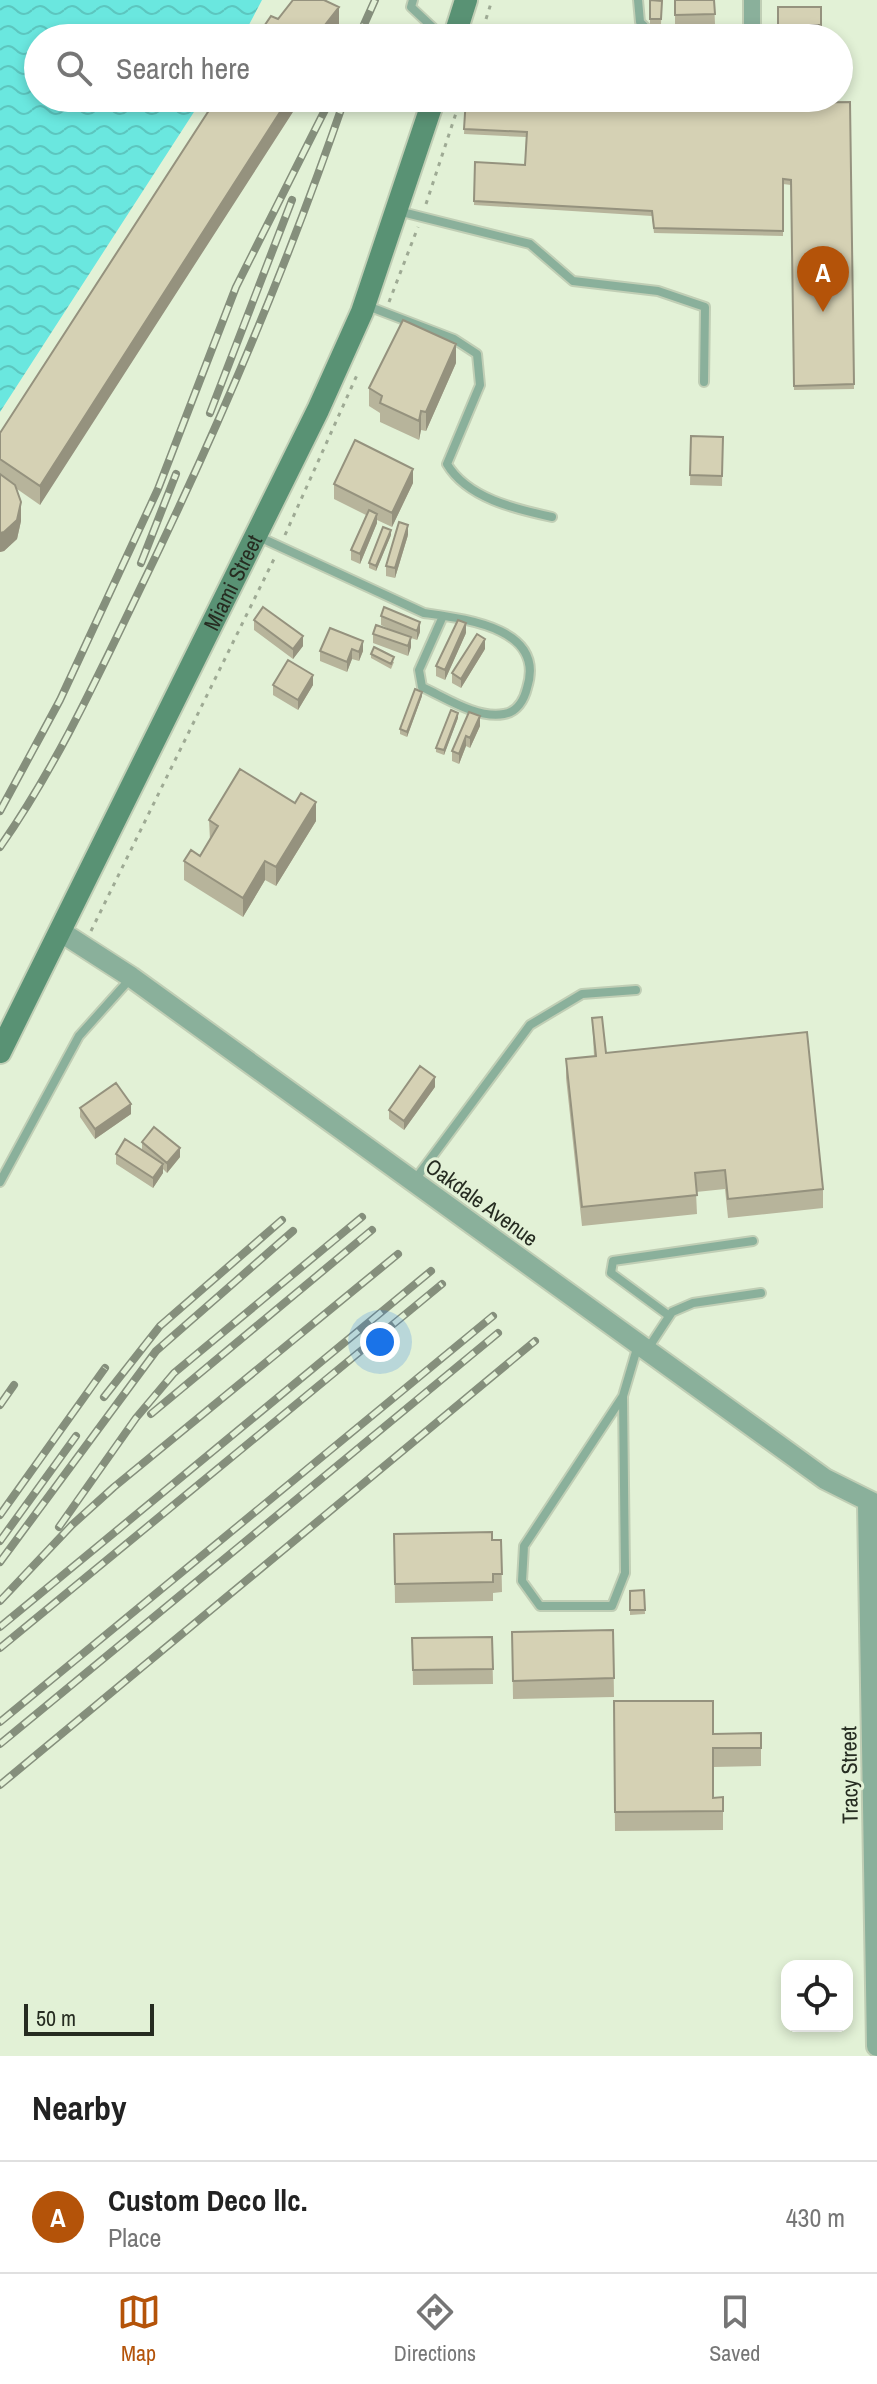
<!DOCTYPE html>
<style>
:root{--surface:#fff;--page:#f6f6f6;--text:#222;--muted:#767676;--line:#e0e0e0;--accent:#b45309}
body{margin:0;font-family:"Archivo Narrow",sans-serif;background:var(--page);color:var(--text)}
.controls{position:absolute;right:24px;bottom:24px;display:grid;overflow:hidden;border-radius:16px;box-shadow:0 4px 12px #0003}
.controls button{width:72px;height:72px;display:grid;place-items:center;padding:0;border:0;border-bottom:2px solid var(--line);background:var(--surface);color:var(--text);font:40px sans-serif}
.scale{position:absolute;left:24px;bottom:20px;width:130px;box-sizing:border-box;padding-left:8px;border:4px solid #262c21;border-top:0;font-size:22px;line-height:28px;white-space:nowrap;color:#262c21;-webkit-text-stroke:6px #e2f1d6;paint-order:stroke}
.you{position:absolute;left:380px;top:1342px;width:28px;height:28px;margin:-20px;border:6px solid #fff;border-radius:50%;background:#1a73e8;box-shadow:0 0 0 12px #1a73e833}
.badge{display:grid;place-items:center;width:52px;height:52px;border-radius:50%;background:var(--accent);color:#fff;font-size:26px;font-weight:700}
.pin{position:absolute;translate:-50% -66px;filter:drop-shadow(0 2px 4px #0008)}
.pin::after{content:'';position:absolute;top:42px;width:28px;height:24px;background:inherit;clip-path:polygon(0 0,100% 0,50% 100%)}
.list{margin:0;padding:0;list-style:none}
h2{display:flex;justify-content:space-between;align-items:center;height:104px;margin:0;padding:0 32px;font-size:34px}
h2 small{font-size:26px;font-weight:400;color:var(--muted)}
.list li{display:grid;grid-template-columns:52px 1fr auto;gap:24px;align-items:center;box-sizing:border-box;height:112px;padding:0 32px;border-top:2px solid var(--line)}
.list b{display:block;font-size:30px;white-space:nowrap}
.list p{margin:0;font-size:26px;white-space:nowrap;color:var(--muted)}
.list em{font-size:26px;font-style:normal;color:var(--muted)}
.icon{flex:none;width:44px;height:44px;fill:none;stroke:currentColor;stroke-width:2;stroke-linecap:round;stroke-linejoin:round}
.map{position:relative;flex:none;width:877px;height:2056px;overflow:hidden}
.search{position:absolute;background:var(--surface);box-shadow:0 4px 12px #0003;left:24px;right:24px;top:24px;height:88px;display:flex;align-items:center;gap:20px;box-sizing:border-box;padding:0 28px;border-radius:44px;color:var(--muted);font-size:30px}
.sheet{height:216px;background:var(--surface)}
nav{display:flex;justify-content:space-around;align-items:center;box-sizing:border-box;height:112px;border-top:2px solid var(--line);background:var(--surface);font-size:22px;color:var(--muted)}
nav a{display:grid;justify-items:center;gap:4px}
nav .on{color:var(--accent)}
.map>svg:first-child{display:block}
.water{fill:url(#water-waves)}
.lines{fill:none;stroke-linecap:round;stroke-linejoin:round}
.service-casing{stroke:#c0ceb5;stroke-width:12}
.minor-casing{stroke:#c0ceb5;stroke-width:20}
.tertiary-casing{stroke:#c0ceb5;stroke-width:24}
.secondary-casing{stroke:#c0ceb5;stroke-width:26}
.path{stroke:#9eaa94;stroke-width:3;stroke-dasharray:4 6;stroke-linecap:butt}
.service{stroke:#8ab09b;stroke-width:8}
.minor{stroke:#8ab09b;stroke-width:16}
.tertiary{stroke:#8ab09b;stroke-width:20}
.secondary{stroke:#599274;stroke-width:22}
.rail-casing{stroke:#858f7c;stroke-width:8}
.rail{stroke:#e2f1d6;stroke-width:5;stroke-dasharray:15;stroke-linecap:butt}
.wall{fill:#b7b49b}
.shaded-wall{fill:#95927e}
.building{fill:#d5d1b4;stroke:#95927e;stroke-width:2}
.labels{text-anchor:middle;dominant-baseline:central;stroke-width:6;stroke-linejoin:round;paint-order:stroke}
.street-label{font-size:22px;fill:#262c21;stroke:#e2f1d6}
</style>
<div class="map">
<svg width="877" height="2056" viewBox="0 0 877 2056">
<defs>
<pattern id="water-waves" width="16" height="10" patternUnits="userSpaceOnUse" patternTransform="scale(2)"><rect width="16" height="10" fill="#6ae7df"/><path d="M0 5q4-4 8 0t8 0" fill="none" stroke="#5cc6bf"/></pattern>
</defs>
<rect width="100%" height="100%" fill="#e2f1d6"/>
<path class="water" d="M0 0H262L242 38H38V98H203L0 412Z"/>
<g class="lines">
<defs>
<path id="service" d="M413 0 411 7 444 38
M638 0 640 22 650 32H752
M398 211 530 244 573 281 658 291 705 307 704 382
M365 305 454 339 477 354 480 385 447 464C467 498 515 509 552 517
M257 536 424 613C466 619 546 628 527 688 524 700 517 712 504 714 477 719 446 698 422 687L419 670 443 616
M414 1181 530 1025 582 994 636 990
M0 1182 79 1036 130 979
M668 1315 611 1273 613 1261 753 1241
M647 1350 672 1312 693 1303 761 1293
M623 1396 524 1546 522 1581 540 1606H612L625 1573 623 1396 638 1345"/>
<path id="minor" d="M752 0V38"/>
<path id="tertiary" d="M61 932 131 977 825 1479 877 1505
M868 1504 877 2046"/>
<g id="secondary">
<path d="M454 38 466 0"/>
<path id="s1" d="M0 1052 318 410 362 312 434 98"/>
</g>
</defs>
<use href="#service" class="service-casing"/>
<use href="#minor" class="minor-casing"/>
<use href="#tertiary" class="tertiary-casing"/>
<use href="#secondary" class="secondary-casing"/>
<path class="path" d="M480 38 492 0
M426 204 461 98
M389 302 418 227
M285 535 357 375
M91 931 275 557"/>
<use href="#service" class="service"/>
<use href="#minor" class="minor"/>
<use href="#tertiary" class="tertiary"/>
<use href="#secondary" class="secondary"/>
<defs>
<path id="rail" d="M358 38 375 0
M210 413 292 200
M141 563 176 474
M0 811 60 700 158 489 236 287 331 98
M0 847C56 767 97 678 139 591 217 431 287 267 345 98
M104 1397 160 1326 282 1220
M0 1405 14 1385
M151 1414 372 1230
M0 1515 105 1368
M59 1527 136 1418 174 1373 362 1217
M0 1541 76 1436
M0 1562 156 1351 293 1231
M0 1601 72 1525 114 1487 398 1254
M0 1627 431 1271
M0 1648 442 1284
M0 1722 493 1316
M0 1744 498 1333
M0 1785 535 1341"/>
</defs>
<use href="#rail" class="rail-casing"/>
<use href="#rail" class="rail"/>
</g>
<path class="wall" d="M650 0 662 1 661 24H650Z
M675 0H714L715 24 675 25Z
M778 7H821V34L778 35Z
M217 98 40 505 17 489 21 521 17 539 4 551 0 552V433Z
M466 98 781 103 850 102 854 389 794 390 791 185 783 184V236L654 233 652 216 474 205 475 162 525 165 526 137 464 134Z
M456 363 426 431 421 430 419 440 380 422V413L369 406V388Z
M691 436 723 437 722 486 690 485Z
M413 483 392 527 377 520V523L360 564 351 560V550L366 515 334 499V484Z
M391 535 376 571 369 568V563Z
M408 535 395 578 386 576V566Z
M381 616 420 632 417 640 411 638V647L408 656 373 643V634L395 632 381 625Z
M254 620 303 646 293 659 254 630Z
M330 628 363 651 359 661 352 659 347 672 320 661V651Z
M466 633 445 680 436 676V666Z
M485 649 461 688 452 683V673Z
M371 654 394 662 391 669 371 658Z
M273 685H313L298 710 273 695Z
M422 696 407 737 400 734V729Z
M469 712 480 726 470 748 466 746 459 764 452 761V751Z
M458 718 444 755 436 752V748Z
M209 820 316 821 276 886 265 880 243 917 184 880V861L200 856 210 840Z
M592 1018 606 1053 823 1189V1208L728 1218 725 1189 696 1192 697 1214 582 1226 566 1078V1059L594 1056Z
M435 1087 404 1130 389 1119V1110Z
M80 1108 131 1114 95 1139 80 1117Z
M142 1142 180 1157 167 1173 163 1169V1173L153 1188 116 1164V1154L142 1150Z
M394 1534 501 1540 502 1592 493 1593V1601L395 1603Z
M644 1590 645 1614 630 1615V1591Z
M613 1630 614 1697 513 1699 512 1632Z
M492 1637 493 1684 413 1685 412 1638Z
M614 1701 713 1734 761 1733V1766L713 1767V1798L723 1797V1830L615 1831Z"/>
<path class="shaded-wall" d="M339 7V26L330 38H321V30Z
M289 98H302L40 505V486Z
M456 344V363L426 431V412Z
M421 411V430L419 440V421Z
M413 469V483L392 527V513Z
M21 502V521L17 539 4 551 0 552V533Z
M377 514V523L360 564V554Z
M408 525V535L395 578V568Z
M391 530V535L376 571V566Z
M420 622V632L417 640V631Z
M466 623V633L445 680V670Z
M303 636V646L293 659V649Z
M411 637V647L408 656V646Z
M485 639V649L461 688V679Z
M363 641V651L359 661V652Z
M352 649V659L347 672V662Z
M313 675V685L298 710V700Z
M422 692V696L407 737V732Z
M458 713V718L444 755V750Z
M480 716V726L470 748V738Z
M466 736V746L459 764V754Z
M316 802V821L276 886V867Z
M265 861V880L243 917V898Z
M435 1077V1087L404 1130V1121Z
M131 1104V1114L95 1139V1129Z
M180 1148V1157L167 1173V1163Z
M163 1164V1173L153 1188V1178Z"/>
<path class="building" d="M293 0H324L339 7 321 30 326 38H256L271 16 278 19Z
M650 0 662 1 661 19H650Z
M675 0H714L715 14 675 15Z
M778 7H821V25H778Z
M217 98H289L40 486 0 459V433Z
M466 98H780L781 103 850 102 854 384 794 386 791 180 783 179V231L654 228 652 211 474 201 475 162 525 165 527 132 464 129Z
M403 320 456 344 426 412 421 411 419 421 380 403 382 396 369 388Z
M691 436 723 437 722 476 690 475Z
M355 440 413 469 392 513 334 484Z
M0 474 15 485 21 502 17 520 4 532 0 533Z
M369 510 377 514 360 554 351 550Z
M399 522 408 525 395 568 386 566Z
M383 527 391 530 376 566 369 563Z
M263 607 303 636 293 649 254 620Z
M384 607 420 622 417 631 381 616Z
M458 620 466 623 445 670 436 666Z
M376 625 411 637 408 646 373 634Z
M330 628 363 641 359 652 352 649 347 662 320 651Z
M477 634 485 639 461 679 452 673Z
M374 647 394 657 391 664 371 654Z
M288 660 313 675 298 700 273 685Z
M415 689 422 692 407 732 400 729Z
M451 710 458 713 444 750 436 748Z
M469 712 480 716 470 738 466 736 459 754 452 751Z
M240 769 295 803 301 793 316 802 276 867 265 861 243 898 184 861 191 850 200 856 218 826 209 820Z
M602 1017 606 1053 807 1032 823 1189 728 1199 725 1170 695 1173 697 1195 582 1207 566 1059 596 1056 592 1018Z
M420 1066 435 1077 404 1121 389 1110Z
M116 1083 131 1104 95 1129 80 1108Z
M154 1127 180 1148 167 1163 142 1142Z
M125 1139 163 1164 153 1178 116 1154Z
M492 1532V1540H501L502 1574H493V1582L395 1584 394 1534Z
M644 1590 645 1610H630V1591Z
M613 1630 614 1678 513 1681 512 1632Z
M492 1637 493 1669 413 1670 412 1638Z
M614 1701H713V1734L761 1733V1748H713V1798L723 1797V1811L615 1812Z"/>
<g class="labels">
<g class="street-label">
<text stroke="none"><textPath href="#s1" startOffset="524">Miami Street</textPath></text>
<text transform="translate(482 1202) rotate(36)">Oakdale Avenue</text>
<text transform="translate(849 1775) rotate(-91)">Tracy Street</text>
</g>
</g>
</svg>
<div class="controls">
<button><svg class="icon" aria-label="locate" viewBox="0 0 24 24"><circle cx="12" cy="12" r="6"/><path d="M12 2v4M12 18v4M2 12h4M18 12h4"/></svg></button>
</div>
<div class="scale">50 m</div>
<div class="you"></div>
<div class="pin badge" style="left:823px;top:312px">A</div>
<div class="search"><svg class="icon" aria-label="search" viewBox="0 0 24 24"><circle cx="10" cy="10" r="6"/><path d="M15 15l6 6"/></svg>Search here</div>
</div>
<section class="sheet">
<h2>Nearby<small></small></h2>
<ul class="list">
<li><span class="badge">A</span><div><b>Custom Deco llc.</b><p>Place</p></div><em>430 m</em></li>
</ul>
</section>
<nav>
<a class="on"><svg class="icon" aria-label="map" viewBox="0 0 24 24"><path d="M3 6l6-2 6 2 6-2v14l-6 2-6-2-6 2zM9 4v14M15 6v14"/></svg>Map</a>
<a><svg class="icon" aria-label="directions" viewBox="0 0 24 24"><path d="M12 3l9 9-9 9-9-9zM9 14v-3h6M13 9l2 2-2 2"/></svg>Directions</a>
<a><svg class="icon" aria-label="saved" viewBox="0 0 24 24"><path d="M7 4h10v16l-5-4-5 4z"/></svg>Saved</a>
</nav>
